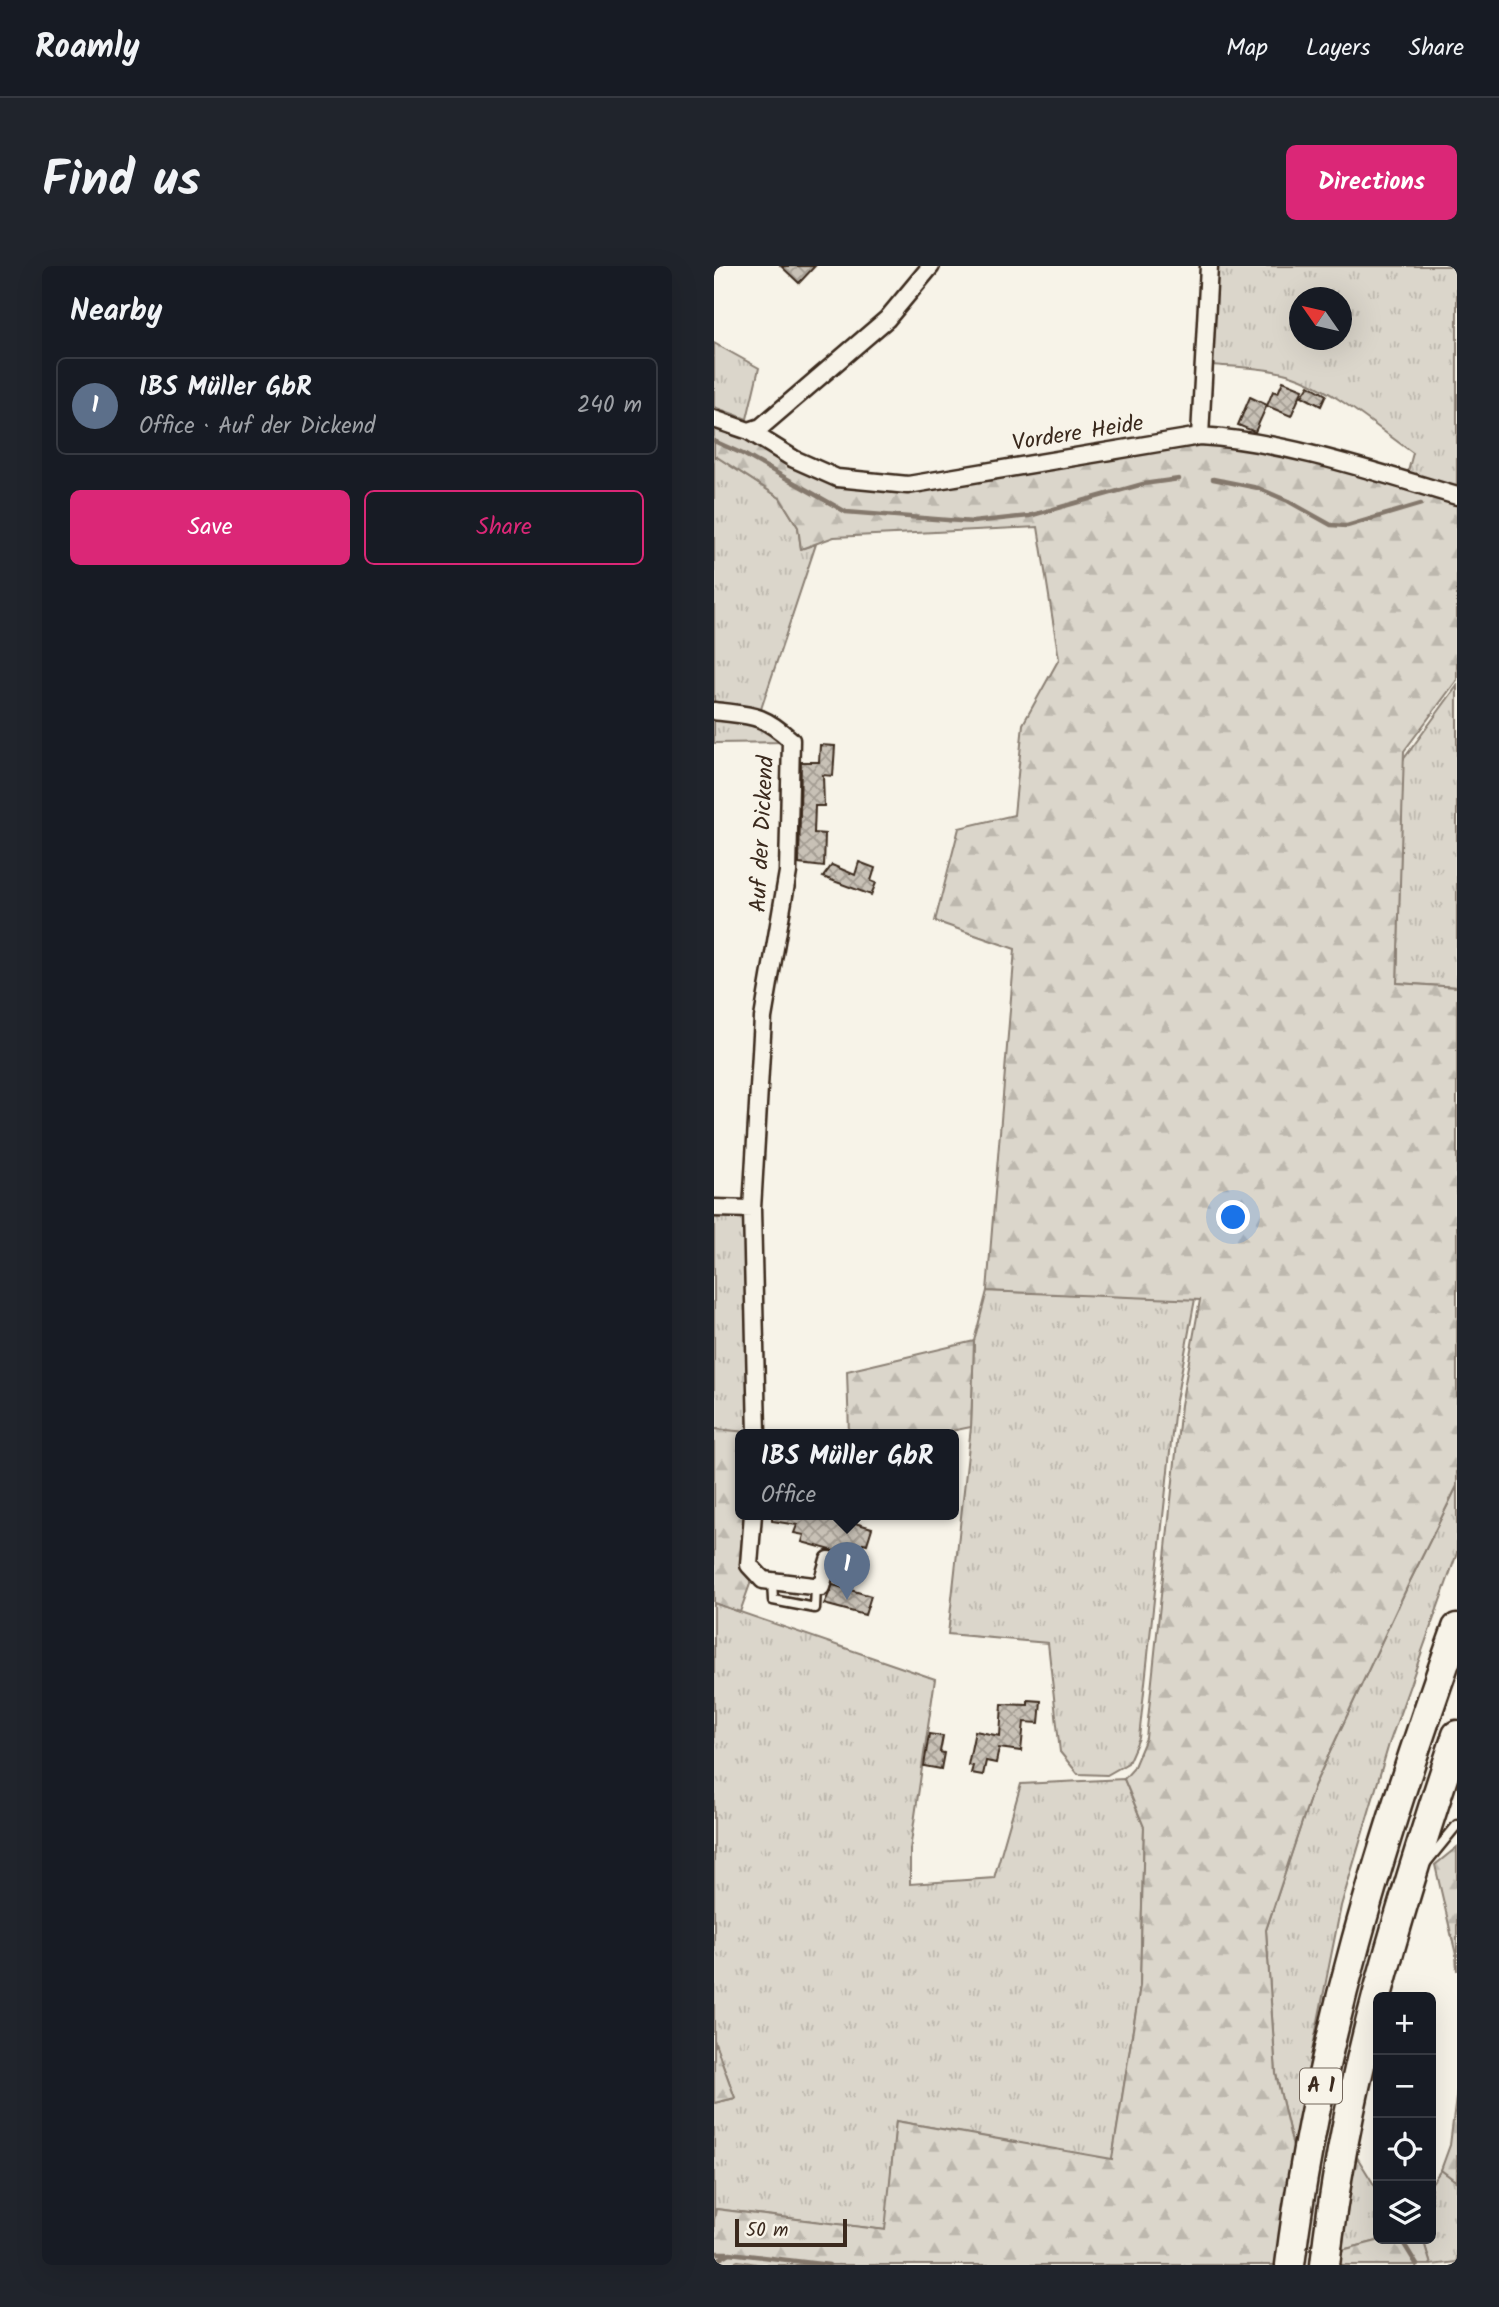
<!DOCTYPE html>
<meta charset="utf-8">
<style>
:root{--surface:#171b24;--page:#20242c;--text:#f1f3f6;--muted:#9ea1a6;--line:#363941;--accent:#db2777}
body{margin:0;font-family:Kalam,sans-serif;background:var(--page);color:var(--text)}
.controls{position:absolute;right:21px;bottom:21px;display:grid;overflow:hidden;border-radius:10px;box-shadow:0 7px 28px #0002}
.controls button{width:63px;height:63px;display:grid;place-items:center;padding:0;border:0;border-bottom:2px solid var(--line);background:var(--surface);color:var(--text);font:35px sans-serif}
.compass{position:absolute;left:575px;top:21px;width:63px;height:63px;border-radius:50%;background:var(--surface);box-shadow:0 7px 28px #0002;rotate:304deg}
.scale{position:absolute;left:21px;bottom:18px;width:112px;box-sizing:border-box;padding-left:7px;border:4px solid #3b2a1e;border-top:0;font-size:19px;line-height:24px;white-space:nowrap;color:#3b2a1e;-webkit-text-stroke:5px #f7f3e8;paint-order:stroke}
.you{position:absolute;left:520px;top:952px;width:24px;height:24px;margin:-18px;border:5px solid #fff;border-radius:50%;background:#1a73e8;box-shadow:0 0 0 10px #1a73e833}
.badge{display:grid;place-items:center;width:46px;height:46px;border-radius:50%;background:var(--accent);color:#fff;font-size:23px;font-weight:700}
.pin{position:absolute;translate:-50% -58px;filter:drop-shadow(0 2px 4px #0008)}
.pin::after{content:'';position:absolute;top:37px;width:24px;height:21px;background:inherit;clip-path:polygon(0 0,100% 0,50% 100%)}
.popup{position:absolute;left:21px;top:1163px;width:224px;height:91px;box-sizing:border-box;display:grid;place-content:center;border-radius:10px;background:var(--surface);filter:drop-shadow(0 2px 5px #0005);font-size:23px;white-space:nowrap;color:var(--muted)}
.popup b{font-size:26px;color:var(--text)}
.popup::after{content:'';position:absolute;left:50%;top:100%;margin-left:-14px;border:14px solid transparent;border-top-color:var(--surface)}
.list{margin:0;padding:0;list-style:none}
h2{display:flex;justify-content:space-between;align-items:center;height:91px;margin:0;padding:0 28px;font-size:30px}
h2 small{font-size:23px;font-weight:400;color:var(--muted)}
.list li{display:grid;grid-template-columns:46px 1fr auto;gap:21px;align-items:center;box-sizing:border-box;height:98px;margin:0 14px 14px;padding:0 14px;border:2px solid var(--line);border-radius:10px}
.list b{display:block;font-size:26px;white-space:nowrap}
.list p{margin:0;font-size:23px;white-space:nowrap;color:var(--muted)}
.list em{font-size:23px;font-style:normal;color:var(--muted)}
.actions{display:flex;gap:14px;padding:21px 28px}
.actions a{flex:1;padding:16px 0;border:2px solid var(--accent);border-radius:10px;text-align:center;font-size:24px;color:var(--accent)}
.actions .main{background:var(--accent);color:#fff}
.icon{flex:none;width:38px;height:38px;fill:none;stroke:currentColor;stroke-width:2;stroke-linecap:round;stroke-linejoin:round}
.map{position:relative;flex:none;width:743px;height:1999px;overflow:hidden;border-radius:10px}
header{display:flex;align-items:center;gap:42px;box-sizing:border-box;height:98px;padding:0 35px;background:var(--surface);border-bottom:2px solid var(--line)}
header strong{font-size:33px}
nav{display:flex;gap:38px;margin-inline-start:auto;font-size:24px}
.intro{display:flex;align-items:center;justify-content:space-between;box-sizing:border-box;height:168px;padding:0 42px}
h1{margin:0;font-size:49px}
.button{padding:18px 32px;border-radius:10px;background:var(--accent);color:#fff;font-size:24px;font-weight:700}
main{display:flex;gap:42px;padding:0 42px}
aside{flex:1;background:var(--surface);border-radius:10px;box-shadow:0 7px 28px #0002}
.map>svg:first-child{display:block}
.grass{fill:url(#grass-tufts);stroke:#8b8074;stroke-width:2;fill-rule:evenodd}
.forest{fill:url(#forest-firs);stroke:#8b8074;stroke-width:2}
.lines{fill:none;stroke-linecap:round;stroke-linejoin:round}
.stream{stroke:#84786c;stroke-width:4.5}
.building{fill:url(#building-cross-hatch);stroke:#3b2a1e;stroke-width:2}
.lane-casing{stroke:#3b2a1e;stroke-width:13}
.street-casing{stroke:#3b2a1e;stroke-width:21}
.highway-casing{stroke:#3b2a1e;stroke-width:33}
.lane{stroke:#f7f3e8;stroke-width:8}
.street{stroke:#f7f3e8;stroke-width:16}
.highway{stroke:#f7f3e8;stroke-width:28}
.labels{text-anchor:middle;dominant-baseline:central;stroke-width:7;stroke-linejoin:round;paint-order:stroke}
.shield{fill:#f7f3e8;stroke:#73665b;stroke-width:2}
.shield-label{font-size:21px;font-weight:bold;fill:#3b2a1e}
.street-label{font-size:23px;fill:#3b2a1e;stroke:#f7f3e8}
</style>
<header>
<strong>Roamly</strong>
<nav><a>Map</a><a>Layers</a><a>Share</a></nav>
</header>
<div class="intro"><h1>Find us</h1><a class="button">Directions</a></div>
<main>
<aside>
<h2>Nearby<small></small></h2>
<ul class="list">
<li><span class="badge" style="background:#5c6f8a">1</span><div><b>IBS Müller GbR</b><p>Office · Auf der Dickend</p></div><em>240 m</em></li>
</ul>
<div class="actions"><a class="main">Save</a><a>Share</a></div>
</aside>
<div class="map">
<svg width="743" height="1999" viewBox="0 0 743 1999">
<defs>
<pattern id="grass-tufts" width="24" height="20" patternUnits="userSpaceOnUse" patternTransform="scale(1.75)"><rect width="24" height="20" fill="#dbd6cb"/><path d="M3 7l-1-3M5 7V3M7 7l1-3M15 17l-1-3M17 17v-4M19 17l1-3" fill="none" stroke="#bdb8ae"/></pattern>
<pattern id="forest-firs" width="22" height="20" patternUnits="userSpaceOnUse" patternTransform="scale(1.75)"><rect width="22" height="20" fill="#dbd6cb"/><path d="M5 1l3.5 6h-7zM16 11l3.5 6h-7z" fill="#bdb8ae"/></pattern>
<pattern id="building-cross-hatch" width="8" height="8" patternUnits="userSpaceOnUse" patternTransform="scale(1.75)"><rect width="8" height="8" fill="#c8c1b6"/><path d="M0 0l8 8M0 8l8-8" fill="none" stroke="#a49d93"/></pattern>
</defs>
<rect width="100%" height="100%" fill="#f7f3e8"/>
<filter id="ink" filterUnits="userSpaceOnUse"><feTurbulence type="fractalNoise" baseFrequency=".0143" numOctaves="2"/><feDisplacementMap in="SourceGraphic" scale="14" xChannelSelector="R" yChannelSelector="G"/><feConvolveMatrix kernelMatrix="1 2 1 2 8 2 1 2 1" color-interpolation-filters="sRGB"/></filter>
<g filter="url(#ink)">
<path class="grass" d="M500 0H743V222L693 209 699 187C662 161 612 117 569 107 546 101 520 101 497 99ZM586 32H628V74H586Z
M0 77 45 102 33 153 0 141Z
M0 189 66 232 84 261 87 283 102 278 46 446 0 441Z
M743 420V721L683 717 689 494Z
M0 450 45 456 69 476 0 477Z
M0 946 34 948 38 1167 0 1163Z
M273 1025 481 1033 461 1140 425 1472 414 1497 393 1509 364 1508 346 1486 334 1377 234 1368 257 1161 260 1075Z
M743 1220V1287L675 1478 627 1640 579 1881 562 1808 552 1664 600 1520 696 1315Z
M0 1337 221 1413 196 1584V1618L280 1612 307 1518 410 1513 430 1560 426 1720 398 1894 182 1855 172 1964 3 1943 0 1953V1837L21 1832 0 1774Z
M641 1888 664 1925V1973H671L628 1984Z
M727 1904 743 1916V1996L717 1999 709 1973H717V1918Z"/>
<path class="forest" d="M0 158 41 176 119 217 195 223 487 174 523 177 743 230V414L690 485 683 717 743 721V1220L696 1315 600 1520 552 1664 562 1808 579 1881 564 1999H49L24 1995 15 1999H0V1954L2 1943 171 1964 182 1855 398 1893 426 1720 430 1561 410 1513 419 1503 432 1472 467 1139 486 1034 273 1025 301 683 221 655 245 562 300 549 309 458 345 393 324 261 120 271 87 283 84 261 66 232 0 189Z
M260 1075 257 1161 223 1168H135L133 1105Z
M0 1163 45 1167 26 1168V1248H40L36 1318 26 1346 0 1337Z
M743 1581V1705L742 1689 721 1599Z
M0 1774 21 1832 0 1837Z
M743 1824V1916L727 1904 736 1879Z
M671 1973H709L717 1999H626L628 1984Z"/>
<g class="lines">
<path class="stream" d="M0 175 31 189 132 246 259 256 315 250 429 218 465 213
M499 213 544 222 574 235 617 259 633 260 707 238
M687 1973 703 1999
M0 1987H13
M0 1996 16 1987 115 1999"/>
</g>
<path class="building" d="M67 0H101L85 17Z
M569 115 589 123 577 150 553 140 559 125 564 127Z
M595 119 612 129 607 140 588 130Z
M536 131 553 139 541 166 524 159Z
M106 479 121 480 119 510 109 509 110 540H101L100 567 111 568 110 601 85 598 87 496H105Z
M145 596 161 602 157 615 162 617 157 629 109 611 118 599 141 609Z
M58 1248H128L127 1253 158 1262 153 1278 149 1277 142 1301 125 1296V1291L121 1285 88 1276 90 1269 80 1267 83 1259 58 1255Z
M119 1319 157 1330 151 1349 110 1338Z
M314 1434 327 1435 325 1457 310 1456 307 1485 285 1482 282 1497 272 1495 269 1509 257 1507 259 1500 254 1499 261 1465 286 1470 288 1438 314 1439Z
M215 1468 229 1470 226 1486 230 1487 227 1503 210 1500Z"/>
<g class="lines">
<defs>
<path id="lane" d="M58 1315 59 1334 101 1342 102 1321
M712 1597 743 1559"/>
<path id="street" d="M0 153 35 165 80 193 123 212 194 219 486 170C570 175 662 206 743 230
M35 165 47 161 173 53 217 0
M486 170 495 0
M0 445C38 450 47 447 77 474L74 606 49 752 38 943 43 1168
M0 942 38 943
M39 1248 35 1299 49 1314 107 1321 115 1294"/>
<path id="highway" d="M576 1999C603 1780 669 1569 743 1362
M611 1999C631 1818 685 1642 743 1469"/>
</defs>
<use href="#lane" class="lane-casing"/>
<use href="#street" class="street-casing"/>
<use href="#highway" class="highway-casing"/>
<use href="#lane" class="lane"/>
<use href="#street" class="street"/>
<use href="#highway" class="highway"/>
</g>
</g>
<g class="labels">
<rect class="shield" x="586" y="1802.5" width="42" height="35" rx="5"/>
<g class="shield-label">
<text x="607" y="1820">A 1</text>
</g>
<g class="street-label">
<text transform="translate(364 168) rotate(-9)">Vordere Heide</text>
<text transform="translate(49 568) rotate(-87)">Auf der Dickend</text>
</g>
</g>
</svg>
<div class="controls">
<button>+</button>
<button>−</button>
<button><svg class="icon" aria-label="locate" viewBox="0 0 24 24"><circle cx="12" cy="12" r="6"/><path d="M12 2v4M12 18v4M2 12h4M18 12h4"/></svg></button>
<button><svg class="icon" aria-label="layers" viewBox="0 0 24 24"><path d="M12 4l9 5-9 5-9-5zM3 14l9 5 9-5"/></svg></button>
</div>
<svg class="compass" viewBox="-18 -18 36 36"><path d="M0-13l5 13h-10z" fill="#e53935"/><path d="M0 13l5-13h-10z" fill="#9ea1a6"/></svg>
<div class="scale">50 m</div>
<div class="you"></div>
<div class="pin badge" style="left:133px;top:1334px;background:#5c6f8a">1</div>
<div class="popup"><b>IBS Müller GbR</b>Office</div>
</div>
</main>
